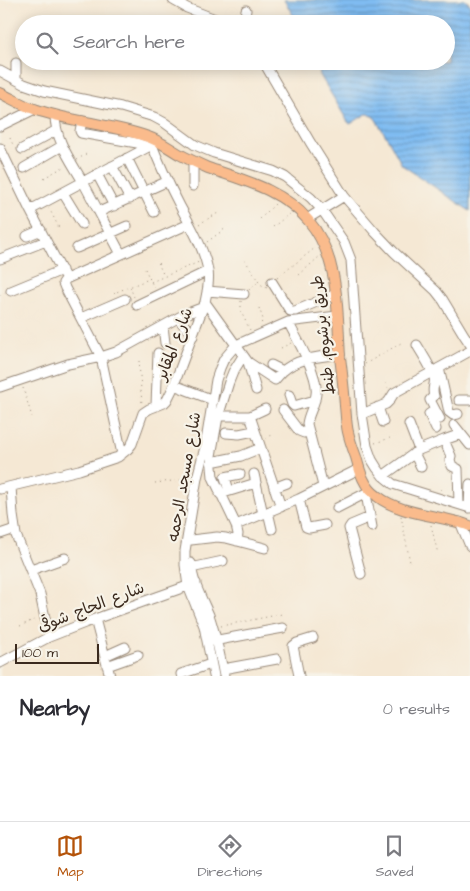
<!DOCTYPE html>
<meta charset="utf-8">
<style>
:root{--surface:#fff;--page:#f2f2f3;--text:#2b2b33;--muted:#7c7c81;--line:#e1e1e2;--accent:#b45309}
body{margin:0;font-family:"Architects Daughter","Playpen Sans Arabic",sans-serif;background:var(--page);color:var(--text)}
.scale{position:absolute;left:15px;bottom:12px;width:84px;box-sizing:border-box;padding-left:5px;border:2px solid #3b2a1e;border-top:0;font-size:14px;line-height:18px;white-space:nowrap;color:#3b2a1e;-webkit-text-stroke:4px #f7f3e8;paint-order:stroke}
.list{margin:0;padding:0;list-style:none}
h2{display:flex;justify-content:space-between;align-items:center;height:65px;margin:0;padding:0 20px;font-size:21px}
h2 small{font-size:16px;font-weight:400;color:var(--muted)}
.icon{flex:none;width:28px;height:28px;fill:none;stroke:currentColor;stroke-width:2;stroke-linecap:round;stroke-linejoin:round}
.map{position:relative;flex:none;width:470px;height:676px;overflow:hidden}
.search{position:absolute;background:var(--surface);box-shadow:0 2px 12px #0003;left:15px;right:15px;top:15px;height:55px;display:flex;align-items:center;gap:12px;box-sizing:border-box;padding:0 18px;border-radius:28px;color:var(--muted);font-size:19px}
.sheet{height:145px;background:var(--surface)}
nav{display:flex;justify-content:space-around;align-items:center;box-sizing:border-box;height:70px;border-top:1px solid var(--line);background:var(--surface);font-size:14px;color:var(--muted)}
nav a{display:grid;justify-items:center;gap:2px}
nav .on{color:var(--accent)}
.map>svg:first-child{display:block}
.water{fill:url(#water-rules);stroke:#5d7388}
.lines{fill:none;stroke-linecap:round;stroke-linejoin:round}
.minor-casing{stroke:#988979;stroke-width:11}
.major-casing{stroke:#988979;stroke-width:12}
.path{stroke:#988979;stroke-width:1;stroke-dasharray:1 4;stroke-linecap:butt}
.minor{stroke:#fff;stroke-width:9}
.major{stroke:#fabb8c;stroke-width:10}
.labels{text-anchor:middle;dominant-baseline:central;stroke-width:4.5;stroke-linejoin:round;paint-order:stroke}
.street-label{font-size:16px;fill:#3b2a1e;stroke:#f7f3e8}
</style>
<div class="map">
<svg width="470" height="676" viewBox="0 0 470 676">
<defs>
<pattern id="water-rules" width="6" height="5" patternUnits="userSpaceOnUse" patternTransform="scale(1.25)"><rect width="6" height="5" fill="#7fbcf2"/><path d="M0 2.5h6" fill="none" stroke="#6999c3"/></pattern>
</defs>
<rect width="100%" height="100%" fill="#f7f3e8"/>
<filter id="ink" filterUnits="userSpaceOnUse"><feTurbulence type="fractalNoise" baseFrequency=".02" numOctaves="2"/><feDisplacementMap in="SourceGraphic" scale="10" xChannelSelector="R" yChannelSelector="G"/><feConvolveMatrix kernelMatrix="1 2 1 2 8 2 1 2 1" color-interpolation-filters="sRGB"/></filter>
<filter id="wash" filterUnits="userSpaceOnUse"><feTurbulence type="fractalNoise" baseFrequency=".0096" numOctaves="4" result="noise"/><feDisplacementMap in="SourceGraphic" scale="20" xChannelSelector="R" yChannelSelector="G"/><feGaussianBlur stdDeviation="1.12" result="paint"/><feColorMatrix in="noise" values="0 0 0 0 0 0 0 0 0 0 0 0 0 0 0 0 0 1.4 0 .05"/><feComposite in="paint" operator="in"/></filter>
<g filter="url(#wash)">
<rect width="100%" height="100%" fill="#f5e8d4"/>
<path class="water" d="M284 0H465L470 4V211L402 165 389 141 375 118 369 114H366L352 123 350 124 348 122 320 75 317 61H446V24H301L293 15Z"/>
</g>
<g filter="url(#ink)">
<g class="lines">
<defs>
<path id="minor" d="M173 0 187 8 228 24
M244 24 246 10
M263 61 310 142 344 196 375 232 394 252 436 291 443 300 464 335 470 344
M0 71 24 84 44 91 121 107 154 117 165 123 195 145 214 153 273 171 285 177 311 198 322 210 344 242 351 260 362 414 367 446 372 460 377 468 383 476 393 484 470 508
M16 79V63
M55 115C55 140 71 161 83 182 96 206 108 230 121 254
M82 121 80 131 81 133 137 143 148 147
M0 126 35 109
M0 148 30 210 66 279
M22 149 57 130
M127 158 154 212
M193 161V186
M112 166 130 199
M24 168 62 146
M97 174 114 206
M63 193 82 224
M30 210 152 145
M99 212 168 181
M307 219 344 196
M27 236 41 230
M77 248 127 226
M0 259 46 241
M272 282 290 311H295L336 294
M11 291 62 270
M207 291 244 294
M205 302 248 362 275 380C277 377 280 374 283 371 299 357 321 357 340 354
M137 305 208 271
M81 318 125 299
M178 318 193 336
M288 322C297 339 319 376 316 394 315 405 308 414 307 424L323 486
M163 326 165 343
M417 345C422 354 432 368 434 377 436 384 431 388 434 396L430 400 440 419
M248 362 256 390
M271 365 283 371
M439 368 449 412 453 415 458 414
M174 385 213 400
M0 387 68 364 101 357 116 352 183 315 204 307
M289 395 292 404 294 406 315 400
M459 400H470
M156 406 158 353
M378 407 383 422
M283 410 299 431 304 433 308 432
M435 410 429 414 436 429
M362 414 386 404 389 401 394 393 470 351
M214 416H250L265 409
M250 416 281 507
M409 424 419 450
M454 425 470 445
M226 433 239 434 254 431
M444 440 451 456 450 460 452 466 458 469 459 504
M414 453 421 467
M122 454 101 357 65 288 63 283 66 279 189 224
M211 462 241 456 261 448
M254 474 263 514
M383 476 419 450 444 440 461 434
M11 487 13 515 16 535 40 594 49 637
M274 488 287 483
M0 489 79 470 118 457 128 449 132 444 143 413 149 409 164 403 167 400 172 390 205 302C207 292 210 281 208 271 205 251 191 226 181 208 169 185 158 161 149 137
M229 491 225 477 240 474
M220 494 256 483
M366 494 372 527
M299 499 306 527 309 528 325 525
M337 508 370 491
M469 508 470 484
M268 512 272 529
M460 522 470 546
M236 525 299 499 359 469
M0 534 15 529
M191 540 217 537 226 538 265 548
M237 541 238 534 236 525 213 477 211 456 218 417 229 382 233 372 243 356
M191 563C192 581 202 599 209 615 216 635 220 655 224 676
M191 568 223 561
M31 570 65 558
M361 574 349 528 351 525 370 517
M95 619 110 676
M213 641 283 628
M105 656 125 647
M0 663 49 637 95 619 196 583
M107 666 138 655
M223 669 277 659
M181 674 211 664
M214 676 204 626 188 586 185 565V551L197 478 205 447 216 380 220 368 224 359 236 345 288 322 337 316
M299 676 293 646 297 643 313 638"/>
<path id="major" d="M0 93C11 98 22 105 34 109 71 122 111 124 148 137 160 141 170 149 181 155 190 160 199 164 208 168 243 180 283 190 308 220 340 257 337 311 340 357 342 373 344 389 345 406 346 414 346 424 348 432 350 441 353 449 356 457 360 472 364 487 377 496 401 515 441 515 470 526"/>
</defs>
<use href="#minor" class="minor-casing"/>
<use href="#major" class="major-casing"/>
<path class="path" d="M10 138 14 147
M77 160 86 154
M44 178 65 166
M49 208 60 230
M260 219 276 203
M199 224 218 213
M273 227 289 214
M207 242 226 228
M245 260 260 284 267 288
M158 263 164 276
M145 269 154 288
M299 275 320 256
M277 278 315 248
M151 282 199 262
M130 287 134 297
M249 290 257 283
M115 294 114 293 149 279
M0 295 5 293
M241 301V312L251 332
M259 308 263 319 261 324V327
M281 348 291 343
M139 361 142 405
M365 364 401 343
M386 383 388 388
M23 388 32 417
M266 438 272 435
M375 443 390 438
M155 483 189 479
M441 490V486
M401 516 410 562
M431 525 438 554
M20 626 38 618
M221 626 282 614"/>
<use href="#minor" class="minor"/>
<use href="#major" class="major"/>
</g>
</g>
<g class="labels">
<g class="street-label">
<text transform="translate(323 335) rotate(-96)">طريق برشوم, طنط</text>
<text transform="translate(174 344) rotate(-69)">شارع المقابر</text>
<text transform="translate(184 477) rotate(-80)">شارع مسجد الرحمه</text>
<text transform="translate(91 607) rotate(-21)">شارع الحاج شوقى</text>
</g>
</g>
</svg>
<div class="scale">100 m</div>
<div class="search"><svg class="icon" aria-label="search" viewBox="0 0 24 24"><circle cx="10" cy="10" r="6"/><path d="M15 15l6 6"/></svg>Search here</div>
</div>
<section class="sheet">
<h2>Nearby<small>0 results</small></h2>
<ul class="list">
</ul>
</section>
<nav>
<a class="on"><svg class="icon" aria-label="map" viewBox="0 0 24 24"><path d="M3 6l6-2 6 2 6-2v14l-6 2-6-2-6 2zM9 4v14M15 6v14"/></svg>Map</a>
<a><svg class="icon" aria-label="directions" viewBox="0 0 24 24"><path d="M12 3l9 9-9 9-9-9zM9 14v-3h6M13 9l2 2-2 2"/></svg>Directions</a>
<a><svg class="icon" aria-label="saved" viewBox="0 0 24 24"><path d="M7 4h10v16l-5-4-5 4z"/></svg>Saved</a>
</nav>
